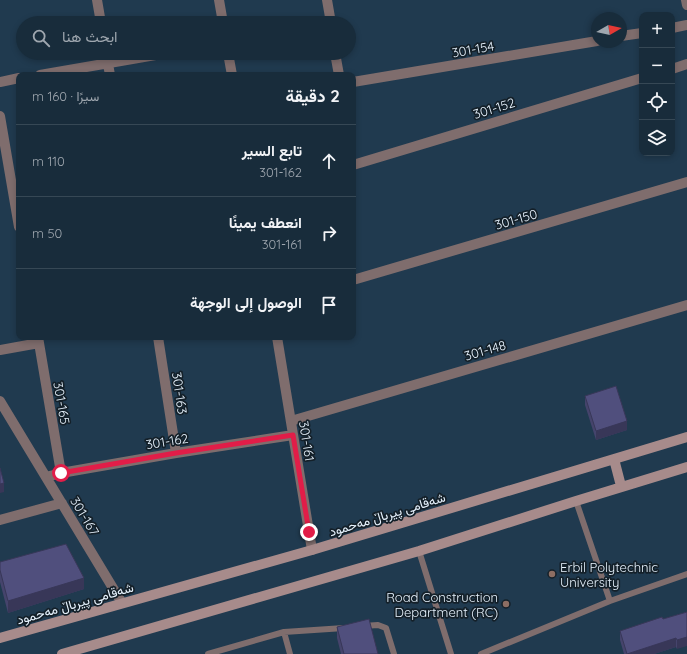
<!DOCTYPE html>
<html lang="ar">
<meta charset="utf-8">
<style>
:root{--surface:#182c3b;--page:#253846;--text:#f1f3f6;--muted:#9fa7af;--line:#364855}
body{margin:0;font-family:Quicksand,Vazirmatn,sans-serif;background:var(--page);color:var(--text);direction:rtl}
.controls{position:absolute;right:12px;top:12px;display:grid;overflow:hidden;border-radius:8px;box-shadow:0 2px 6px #0003}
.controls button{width:36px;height:36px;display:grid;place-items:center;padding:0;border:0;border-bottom:1px solid var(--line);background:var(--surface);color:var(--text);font:20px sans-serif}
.compass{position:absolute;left:591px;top:12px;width:36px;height:36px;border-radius:50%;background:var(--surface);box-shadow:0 2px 6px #0003;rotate:81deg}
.stop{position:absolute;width:12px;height:12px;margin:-9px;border:3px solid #e11d48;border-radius:50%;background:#fff}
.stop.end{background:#e11d48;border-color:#fff;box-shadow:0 1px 4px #0008}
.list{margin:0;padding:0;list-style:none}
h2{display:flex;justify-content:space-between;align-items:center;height:52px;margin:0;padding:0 16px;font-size:17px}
h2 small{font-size:13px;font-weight:400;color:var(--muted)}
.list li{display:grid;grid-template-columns:26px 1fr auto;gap:12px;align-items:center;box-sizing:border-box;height:72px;padding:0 16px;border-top:1px solid var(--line)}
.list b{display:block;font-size:15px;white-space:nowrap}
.list p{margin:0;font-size:13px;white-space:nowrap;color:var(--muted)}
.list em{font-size:13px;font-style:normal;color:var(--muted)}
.icon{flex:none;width:22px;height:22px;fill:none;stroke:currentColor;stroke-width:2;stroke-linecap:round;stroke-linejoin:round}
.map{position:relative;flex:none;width:687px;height:654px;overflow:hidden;direction:ltr}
.search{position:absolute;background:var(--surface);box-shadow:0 2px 6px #0003;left:16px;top:16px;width:340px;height:44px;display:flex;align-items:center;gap:10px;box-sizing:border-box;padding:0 14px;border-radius:22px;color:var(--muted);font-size:15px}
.panel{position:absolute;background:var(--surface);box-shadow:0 2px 6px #0003;left:16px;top:72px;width:340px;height:268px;border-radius:8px;direction:rtl}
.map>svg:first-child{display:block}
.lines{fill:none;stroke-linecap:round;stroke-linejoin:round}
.service{stroke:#7f6d6d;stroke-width:6}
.minor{stroke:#7f6d6d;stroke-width:10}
.secondary{stroke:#a78b8b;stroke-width:10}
.wall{fill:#45446c}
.shaded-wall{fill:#383758}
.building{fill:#504f7d;stroke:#383758}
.route{stroke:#e11d48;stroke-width:5}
.education-dot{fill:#8d6e63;stroke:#142029;stroke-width:1.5}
.labels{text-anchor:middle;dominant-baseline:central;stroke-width:3.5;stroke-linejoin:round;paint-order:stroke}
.street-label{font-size:13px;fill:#e7f3fe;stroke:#142029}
.poi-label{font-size:13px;fill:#e7f3fe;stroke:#142029;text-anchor:start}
</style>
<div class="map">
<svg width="687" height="654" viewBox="0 0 687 654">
<rect width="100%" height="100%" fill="#203a4f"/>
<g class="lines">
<path class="service" d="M576 501 610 601 687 574
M419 551 451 654
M363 626 378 625 386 628 394 654
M208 654 284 632
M290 654 284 632 344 628
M481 654 610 601"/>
<path class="minor" d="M97 0 101 23
M219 0 223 23
M327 0 331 23
M686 0 687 5
M672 28 687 25
M621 36 642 33
M106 53 110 75
M228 53 232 75
M335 53 339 75
M672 69 687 64
M40 75 167 53
M0 82 19 78
M353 82 597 41
M0 116 19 227
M353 165 642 78
M353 280 687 182
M38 337 61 473
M158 337 176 453
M277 337 312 550
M0 350 39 343
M0 401 122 603
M291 421 687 305
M46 477 61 473 176 453 293 435
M0 520 62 503"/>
<path class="secondary" d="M614 459 621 486
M0 638 312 550 687 437
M62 654 419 551 576 501 687 467"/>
</g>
<path class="wall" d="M585 396 627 430 596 440 585 405Z
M0 562 84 589 8 613 0 582Z
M687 612 677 649 676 647 654 654H624L620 640V631L663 619Z
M337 627 378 654H341L337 638Z"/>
<path class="shaded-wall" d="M627 421V430L596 440V431Z
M4 483V492L0 493V484Z
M84 578V589L8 613V601Z
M687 637V646L677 649V640Z
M676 638V647L654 654H627Z"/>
<path class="building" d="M616 386 627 421 596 431 585 396Z
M0 468 4 483 0 484Z
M66 544 84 578 8 601 0 570V562Z
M687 612V637L677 640 676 638 627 654 620 631 662 617 663 619Z
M369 619 378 654H344L337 627Z"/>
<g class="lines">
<path class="route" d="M61 473 176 453 293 435 309 532"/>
</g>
<g class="education-dot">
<circle cx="552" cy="574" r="4"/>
<circle cx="506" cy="604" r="4"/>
</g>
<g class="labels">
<g class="street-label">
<text transform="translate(473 49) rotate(-10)">301-154</text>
<text transform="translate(494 108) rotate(-17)">301-152</text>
<text transform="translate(516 219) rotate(-16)">301-150</text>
<text transform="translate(485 350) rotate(-16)">301-148</text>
<text transform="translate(180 393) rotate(82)">301-163</text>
<text transform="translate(62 403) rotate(80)">301-165</text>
<text transform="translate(167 441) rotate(-9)">301-162</text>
<text transform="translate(307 441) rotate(81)">301-161</text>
<text transform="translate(387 514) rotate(-17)">شەقامی پیرباڵ مەحمود</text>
<text transform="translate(85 516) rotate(59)">301-167</text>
<text transform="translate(75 603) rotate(-16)">شەقامی پیرباڵ مەحمود</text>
</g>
<g class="poi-label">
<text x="560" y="567">Erbil Polytechnic<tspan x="560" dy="15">University</tspan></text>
<text x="498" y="597" text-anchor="end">Road Construction<tspan x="498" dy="15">Department (RC)</tspan></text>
</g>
</g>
</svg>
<div class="controls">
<button>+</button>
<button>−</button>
<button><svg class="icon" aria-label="locate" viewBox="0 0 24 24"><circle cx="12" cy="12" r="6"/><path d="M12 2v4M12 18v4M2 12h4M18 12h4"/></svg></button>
<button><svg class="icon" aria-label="layers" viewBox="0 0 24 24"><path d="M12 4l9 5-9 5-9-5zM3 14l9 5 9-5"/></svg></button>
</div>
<svg class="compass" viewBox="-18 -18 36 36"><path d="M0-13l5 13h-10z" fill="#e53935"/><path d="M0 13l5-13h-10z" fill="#9fa7af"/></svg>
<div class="stop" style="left:61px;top:473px"></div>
<div class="stop end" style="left:309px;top:532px"></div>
<div class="search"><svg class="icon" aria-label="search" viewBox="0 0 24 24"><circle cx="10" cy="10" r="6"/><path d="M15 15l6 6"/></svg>ابحث هنا</div>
<section class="panel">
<h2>2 دقيقة<small>سيرًا · 160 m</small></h2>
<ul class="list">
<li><svg class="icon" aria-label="ahead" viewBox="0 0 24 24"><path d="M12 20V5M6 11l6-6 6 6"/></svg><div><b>تابع السير</b><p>301-162</p></div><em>110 m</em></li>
<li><svg class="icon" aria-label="right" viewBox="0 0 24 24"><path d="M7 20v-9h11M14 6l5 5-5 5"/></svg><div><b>انعطف يمينًا</b><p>301-161</p></div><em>50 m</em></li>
<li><svg class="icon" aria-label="arrive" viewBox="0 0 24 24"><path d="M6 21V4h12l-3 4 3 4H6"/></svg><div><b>الوصول إلى الوجهة</b></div></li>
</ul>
</section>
</div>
